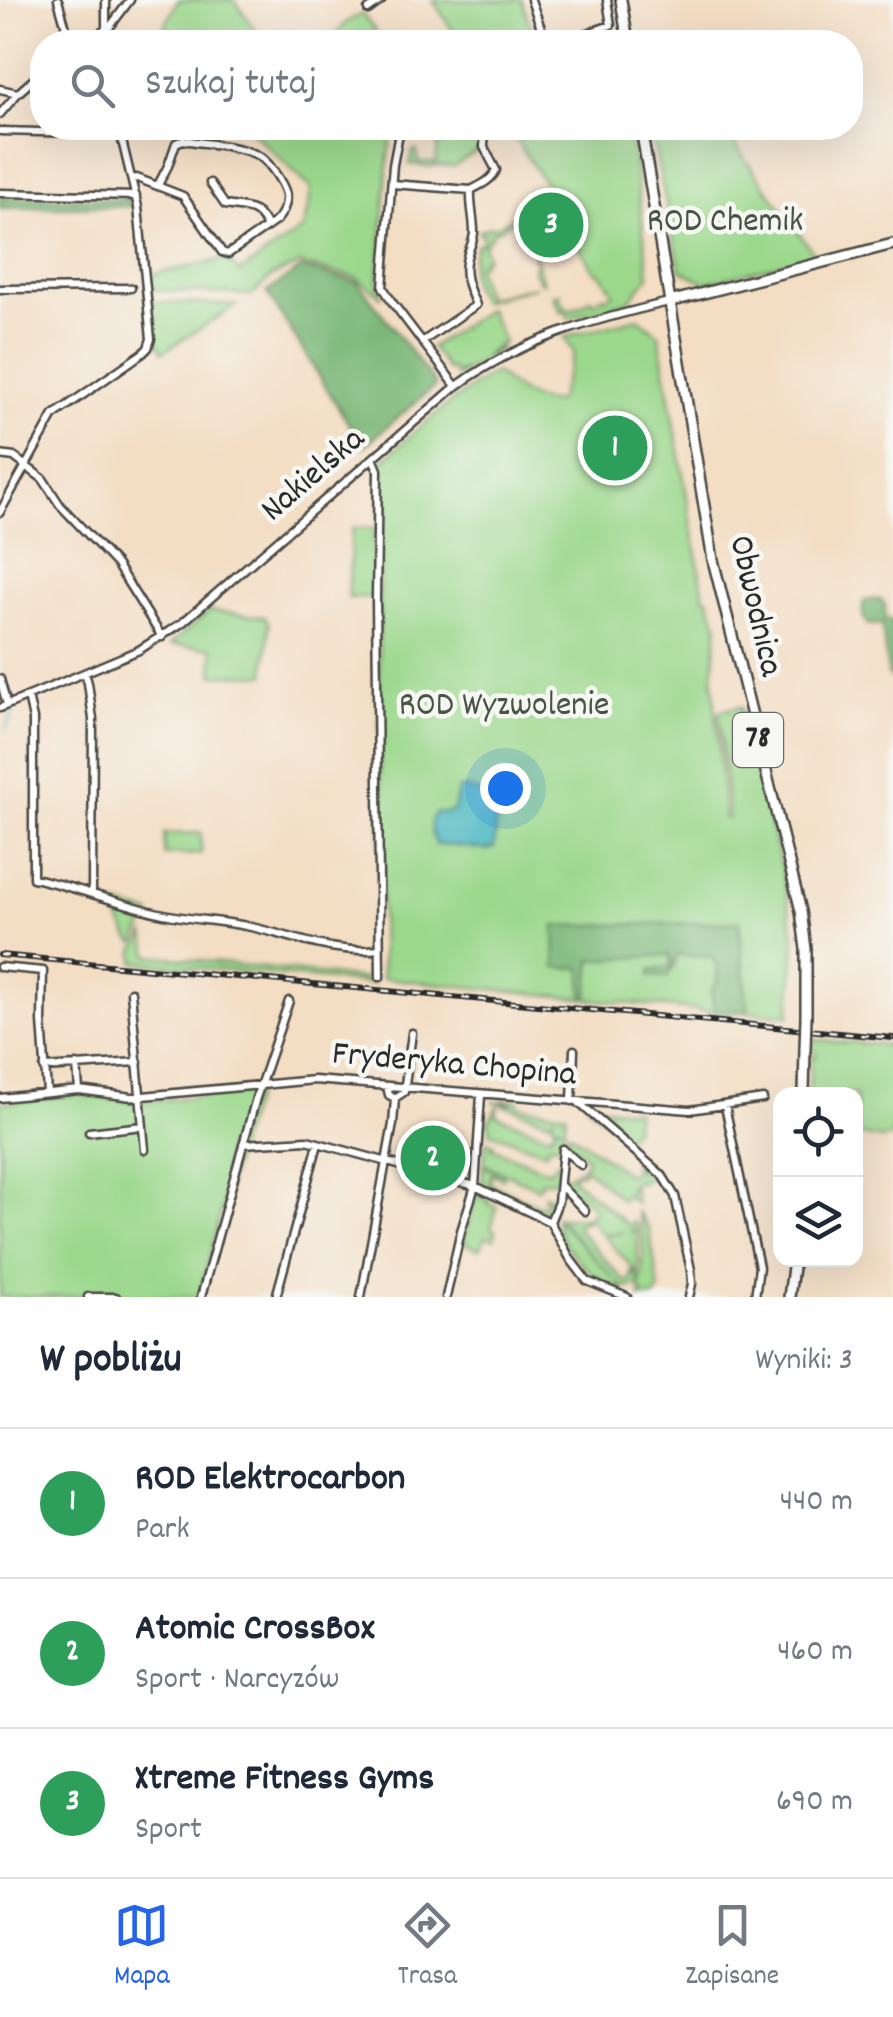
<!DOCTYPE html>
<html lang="pl">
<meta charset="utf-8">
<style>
:root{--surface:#fff;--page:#f6f6f7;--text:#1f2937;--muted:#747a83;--line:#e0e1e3;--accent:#2563eb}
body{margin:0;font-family:Dekko,sans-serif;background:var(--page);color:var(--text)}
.controls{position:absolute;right:30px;bottom:30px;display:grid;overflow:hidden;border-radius:20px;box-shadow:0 10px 40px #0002}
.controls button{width:90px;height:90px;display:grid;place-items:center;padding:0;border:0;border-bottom:2px solid var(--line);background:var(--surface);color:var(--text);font:50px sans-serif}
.you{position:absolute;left:505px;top:788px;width:35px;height:35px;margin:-25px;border:8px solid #fff;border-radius:50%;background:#1a73e8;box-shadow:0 0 0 15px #1a73e833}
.badge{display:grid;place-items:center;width:65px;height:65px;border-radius:50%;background:var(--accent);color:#fff;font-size:32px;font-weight:700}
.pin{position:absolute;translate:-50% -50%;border:5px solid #fff;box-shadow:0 2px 10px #0006}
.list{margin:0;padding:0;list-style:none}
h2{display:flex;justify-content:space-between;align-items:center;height:130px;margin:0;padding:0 40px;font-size:42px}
h2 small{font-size:32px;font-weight:400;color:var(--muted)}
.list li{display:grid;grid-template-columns:65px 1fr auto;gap:30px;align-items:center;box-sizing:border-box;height:150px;padding:0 40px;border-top:2px solid var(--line)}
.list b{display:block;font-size:38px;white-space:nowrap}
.list p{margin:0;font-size:32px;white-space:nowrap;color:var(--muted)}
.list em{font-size:32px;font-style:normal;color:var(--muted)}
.icon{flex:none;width:55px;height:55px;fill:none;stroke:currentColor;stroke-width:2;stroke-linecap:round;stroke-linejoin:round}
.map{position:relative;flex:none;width:893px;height:1297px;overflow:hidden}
.search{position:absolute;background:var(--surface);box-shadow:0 10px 40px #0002;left:30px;right:30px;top:30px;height:110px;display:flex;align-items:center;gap:25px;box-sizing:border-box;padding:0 35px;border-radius:40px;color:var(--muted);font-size:38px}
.sheet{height:580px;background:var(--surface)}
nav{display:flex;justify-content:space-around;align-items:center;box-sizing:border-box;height:140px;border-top:2px solid var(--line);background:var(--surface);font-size:28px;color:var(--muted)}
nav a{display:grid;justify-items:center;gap:5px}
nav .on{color:var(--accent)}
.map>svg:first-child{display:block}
.green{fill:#9bd88c;stroke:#63825c;stroke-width:2.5}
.forest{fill:#7cb878;stroke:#547252;stroke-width:2.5}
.water{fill:#4ab8c1;stroke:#3a7276;stroke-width:2.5}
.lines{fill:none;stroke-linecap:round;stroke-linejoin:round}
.stream{stroke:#4ab8c1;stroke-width:2.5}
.minor-casing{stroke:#494642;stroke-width:11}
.major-casing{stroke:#494642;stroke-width:14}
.minor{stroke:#fff;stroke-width:6}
.major{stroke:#fff;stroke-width:9}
.rail-casing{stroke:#2b2b2b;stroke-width:6}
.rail{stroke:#f6f6f2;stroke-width:2.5;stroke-dasharray:8;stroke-linecap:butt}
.major-bridge-casing{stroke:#494642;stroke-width:14;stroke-linecap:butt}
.major-bridge{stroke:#fff;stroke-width:9}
.labels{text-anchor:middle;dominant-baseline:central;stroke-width:9;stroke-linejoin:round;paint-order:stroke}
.shield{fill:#f6f6f2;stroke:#686867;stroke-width:2.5}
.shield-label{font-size:32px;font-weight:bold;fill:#2b2b2b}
.park-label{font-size:35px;fill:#475643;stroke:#f6f6f2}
.street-label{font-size:35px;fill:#2b2b2b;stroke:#f6f6f2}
</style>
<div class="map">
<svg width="893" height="1297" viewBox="0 0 893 1297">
<rect width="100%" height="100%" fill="#f6f6f2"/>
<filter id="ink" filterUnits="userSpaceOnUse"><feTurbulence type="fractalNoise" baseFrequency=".01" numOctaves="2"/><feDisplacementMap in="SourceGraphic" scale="20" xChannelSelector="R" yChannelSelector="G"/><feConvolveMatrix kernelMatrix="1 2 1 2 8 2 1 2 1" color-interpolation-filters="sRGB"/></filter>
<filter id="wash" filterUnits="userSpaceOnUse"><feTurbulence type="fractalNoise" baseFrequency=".0048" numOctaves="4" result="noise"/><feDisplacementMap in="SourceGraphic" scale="40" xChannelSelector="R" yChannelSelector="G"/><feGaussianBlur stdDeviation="2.25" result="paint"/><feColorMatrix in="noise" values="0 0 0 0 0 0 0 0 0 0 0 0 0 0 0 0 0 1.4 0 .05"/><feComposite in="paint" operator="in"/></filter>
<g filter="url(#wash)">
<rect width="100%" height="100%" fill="#f3ddc3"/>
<path class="green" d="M178 0H234L264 42H163L165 26Z
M433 0H522L536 42H460Z
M362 14 384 42H328L348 21Z
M248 128H395L391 139 387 174 378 285 381 296 357 278 300 264 272 276 252 295 150 290 149 275 220 260 230 262 239 273 303 229 311 194 310 187Z
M477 128H482L479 150 454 166 433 165 432 167 410 164 413 151H417L418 162H436L438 140 476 143Z
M508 128H630L649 276 629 301 569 318 565 311 561 312 553 295 561 293 559 297 568 310 581 306 591 299 594 302 604 296 606 298 614 293 600 272 596 273 567 228 564 227 569 221 568 219 562 227 533 246 543 283 537 278 533 268 537 266 531 245H528V241L566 219 563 211 551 196 490 235 491 238 486 241 484 248 487 257 482 258 483 263 476 265 485 298 536 286 481 302C467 278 469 270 476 245L482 243 483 236 478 231 493 226 494 228 521 212V209L525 208 527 210 552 194Z
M650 128H723L815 255 705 283 680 269Z
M151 300 155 302 237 305 163 352 154 336Z
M488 309 504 343H500L484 357 501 347V349L458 376H456L465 370 456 374 451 369 448 370 431 347Z
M638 318 659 334 704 596 708 598 718 625 713 679 725 818H729L719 711 741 707 782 871 795 941 790 1015 748 1012 739 922 555 926 582 968 583 995H588L592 960 671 954 672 967 651 971V976L674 966 677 955 712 957C720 970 720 980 711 992L715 1012 382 978 379 645 380 464C416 429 452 398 495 372 510 386 537 407 558 401L574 353 564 337Z
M374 527 373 597 348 598 352 528Z
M209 611 265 617 269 625 265 675 213 674V648L170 645Z
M201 833V854L165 855 164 834Z
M115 905 151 914 135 943 131 940 114 910Z
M145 934 149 955 373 980V984L135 962V950Z
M811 1040 893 1045V1137L881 1139 856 1134V1094H809L811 1056 816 1057 817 1052 811 1047Z
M256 1092 239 1141 199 1297H128L111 1293 64 1297H0V1103L78 1095 137 1102Z
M501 1099 518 1101 519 1106 566 1113 563 1145 548 1144 546 1152 490 1132V1126L487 1123 498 1106 496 1115 545 1134H552L555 1126 562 1127 552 1122 553 1115 550 1121 493 1101 513 1104Z
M588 1106 636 1110 634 1129 626 1138Z
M569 1132 629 1175 635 1168 632 1165 634 1161 637 1163V1173L639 1164 654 1175 649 1174 645 1180 639 1183 638 1181 631 1185 627 1193 633 1186 636 1203 626 1195 622 1200 583 1166 588 1159 574 1146H567Z
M486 1141 494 1144 492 1148 549 1171 558 1161 560 1163 557 1181 543 1180 538 1188 484 1164Z
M483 1166 504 1175 503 1179 492 1174 489 1183 543 1207 547 1200 543 1197 545 1195 554 1198 552 1211 542 1216 482 1188Z
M581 1168 584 1171 581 1173 577 1171 572 1178 629 1226 633 1222 637 1226V1230L629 1232H638V1274L604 1236 623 1232 602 1234 588 1217 594 1209 581 1195 569 1192 562 1185 563 1178Z
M477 1196 489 1199 488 1203 497 1207 491 1229 496 1231 494 1239 485 1237 482 1246 478 1249 463 1242 474 1200Z
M638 1212 649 1229 659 1289 656 1297H640L643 1291 638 1289C645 1272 645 1230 637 1213Z
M556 1218 614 1279 558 1218H585L588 1220 585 1222 582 1221 576 1227 625 1282 632 1277 630 1273 632 1271 640 1279 636 1285 624 1289 616 1281 623 1291C597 1283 555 1245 556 1218Z"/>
<path class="forest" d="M0 197 132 199 133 206 0 208Z
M302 268 358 282 436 385 363 447 267 292Z
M865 600H881L885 605V619L893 621V679L888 675 882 624 868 625C862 616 861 610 865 600Z
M739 922 748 1012H715L711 992C720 980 720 970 712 957L677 955 674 966 667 977 650 976V971L671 967 670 955 592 960 588 996 583 995 582 968 556 967 555 926Z"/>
<path class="water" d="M463 788C471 790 482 791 488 797 498 808 496 834 494 848L487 850 436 844C430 834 428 820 436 812L445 813 454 810 458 790Z"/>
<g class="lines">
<path class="stream" d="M6 729 14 710
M0 741V740"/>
</g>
</g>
<g filter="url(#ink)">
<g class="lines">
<defs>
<path id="minor" d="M58 0 70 42
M531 0 546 42
M368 10 382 0
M83 42 109 28 130 0
M106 42V0
M562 42 611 25 607 0
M0 89 18 93
M0 114 18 93 42 72
M400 128 393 165 383 287 392 302 456 386
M0 131 121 134
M132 179 137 178 183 196 222 252 228 254 277 220C293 200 286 188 273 170 268 163 263 157 255 154 234 145 206 144 183 140L176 143 168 166 158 185
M210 183 225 205C247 209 256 205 267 227
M392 184 471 190C481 185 492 180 496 170L484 147 485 128
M0 193 136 196
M0 289 131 288
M422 342 476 305C469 289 462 274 467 257 469 248 474 241 474 232 474 218 470 205 471 190
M0 455 14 457 43 479 60 505 116 564 162 637
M373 458 378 470 376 598 380 977
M0 512 54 415 143 353 148 348 151 339 138 207 119 128
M85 673 88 683 93 719 92 894
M0 679 7 705
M28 696 33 719V878C76 887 116 903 159 913 189 920 220 920 251 927 293 936 335 955 379 949
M0 708 139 650 182 623 454 388C519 340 592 320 669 302
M0 967 43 971 42 1021 47 1093
M131 992 145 1150
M77 1065 79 1090
M44 1068 138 1062
M0 1098 79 1090 132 1097 314 1080 690 1110 763 1099
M395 1098 404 1092 412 1033
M572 1101 574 1050
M579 1103 662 1175 675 1196 691 1270 692 1284 689 1297
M725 1106 759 1267 755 1297
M89 1132 143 1126
M243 1144 307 1140 475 1186 550 1222 571 1260 587 1281 627 1297
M564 1150 581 1165
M561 1186 585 1211
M550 1222 558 1202 563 1149
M88 1297H116
M201 1297 256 1098 289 1001
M276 1297 318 1144
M361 1297 393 1124 395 1098 389 1095 387 1086
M446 1297 461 1231 475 1186 481 1095"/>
<path id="major" d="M621 0 628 42
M641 128 713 560 801 911 806 949V1017
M669 302 893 244
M804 1094 805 1048
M789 1297 794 1260"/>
</defs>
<use href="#minor" class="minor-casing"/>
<use href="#major" class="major-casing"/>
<use href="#minor" class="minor"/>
<use href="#major" class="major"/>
<defs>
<path id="rail" d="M0 955 893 1038"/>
</defs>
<use href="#rail" class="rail-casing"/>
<use href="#rail" class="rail"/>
<defs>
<path id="major-bridge" d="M805 1048 806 1017"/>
</defs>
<use href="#major-bridge" class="major-bridge-casing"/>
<use href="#major-bridge" class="major-bridge"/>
</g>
</g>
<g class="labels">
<rect class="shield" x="733" y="713" width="50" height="54" rx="8"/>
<g class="shield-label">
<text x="758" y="740">78</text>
</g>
<g class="park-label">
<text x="725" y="223">ROD Chemik</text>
<text x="504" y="707">ROD Wyzwolenie</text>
</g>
<g class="street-label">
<text transform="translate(314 476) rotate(-41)">Nakielska</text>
<text transform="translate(754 606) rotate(77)">Obwodnica</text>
<text transform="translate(454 1066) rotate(5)">Fryderyka Chopina</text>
</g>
</g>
</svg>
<div class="controls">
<button><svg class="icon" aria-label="locate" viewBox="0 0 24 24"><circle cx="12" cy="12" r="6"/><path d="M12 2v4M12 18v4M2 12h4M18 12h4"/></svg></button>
<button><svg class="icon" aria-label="layers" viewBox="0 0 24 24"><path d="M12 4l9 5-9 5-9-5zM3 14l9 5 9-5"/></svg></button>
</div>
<div class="you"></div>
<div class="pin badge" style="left:615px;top:448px;background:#2e9e5b">1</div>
<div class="pin badge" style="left:433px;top:1158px;background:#2e9e5b">2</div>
<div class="pin badge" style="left:551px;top:225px;background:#2e9e5b">3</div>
<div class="search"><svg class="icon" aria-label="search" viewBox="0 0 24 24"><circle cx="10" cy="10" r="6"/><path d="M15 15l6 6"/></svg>Szukaj tutaj</div>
</div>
<section class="sheet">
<h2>W pobliżu<small>Wyniki: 3</small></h2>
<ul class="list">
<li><span class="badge" style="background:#2e9e5b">1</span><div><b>ROD Elektrocarbon</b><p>Park</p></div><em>440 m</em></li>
<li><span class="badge" style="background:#2e9e5b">2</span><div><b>Atomic CrossBox</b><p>Sport · Narcyzów</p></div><em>460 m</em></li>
<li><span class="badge" style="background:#2e9e5b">3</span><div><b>Xtreme Fitness Gyms</b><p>Sport</p></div><em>690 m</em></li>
</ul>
</section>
<nav>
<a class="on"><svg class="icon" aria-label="map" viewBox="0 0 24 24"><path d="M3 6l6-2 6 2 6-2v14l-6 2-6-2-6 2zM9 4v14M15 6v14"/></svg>Mapa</a>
<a><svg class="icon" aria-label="directions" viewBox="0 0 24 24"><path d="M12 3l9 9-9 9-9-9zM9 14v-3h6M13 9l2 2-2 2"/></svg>Trasa</a>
<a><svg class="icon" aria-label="saved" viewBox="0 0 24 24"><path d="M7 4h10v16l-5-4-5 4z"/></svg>Zapisane</a>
</nav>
